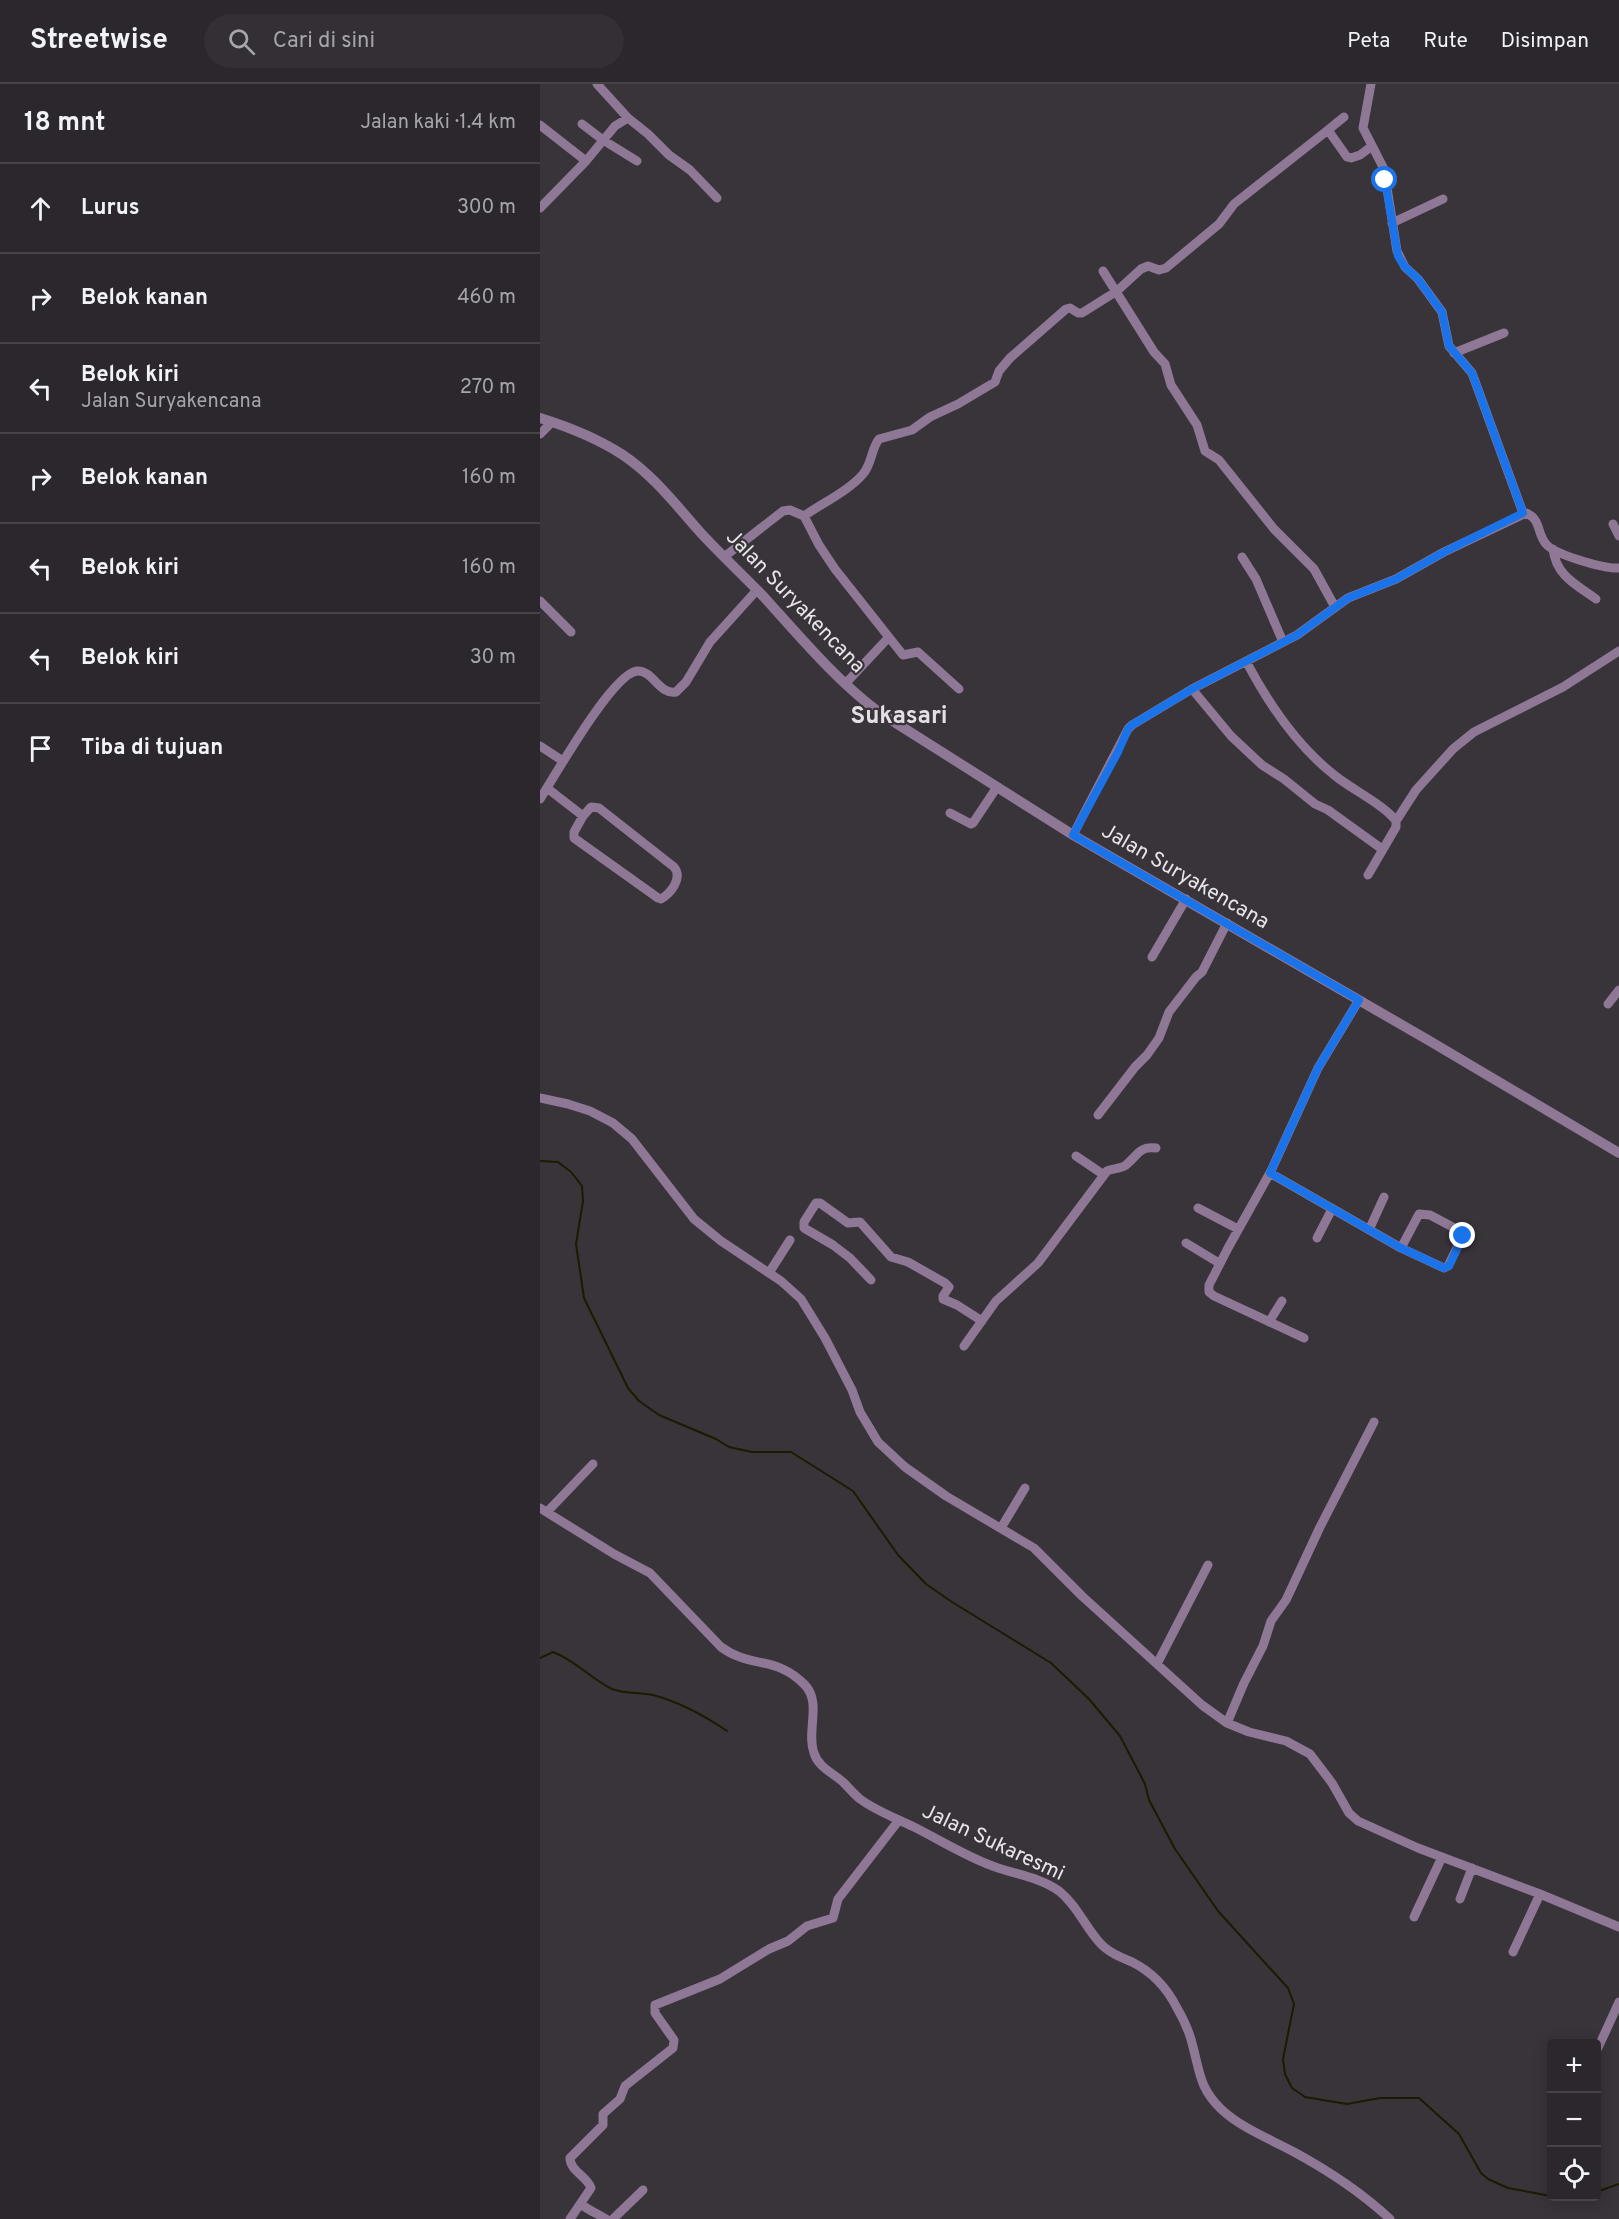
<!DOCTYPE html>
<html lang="id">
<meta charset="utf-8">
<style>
:root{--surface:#2b272c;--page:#332f34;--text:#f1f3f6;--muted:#a6a5a9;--line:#474448}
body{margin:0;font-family:Overpass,sans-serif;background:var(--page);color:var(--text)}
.controls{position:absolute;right:18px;bottom:18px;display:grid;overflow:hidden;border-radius:6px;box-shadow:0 3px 15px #0003}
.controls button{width:54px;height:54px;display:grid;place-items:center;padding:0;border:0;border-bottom:2px solid var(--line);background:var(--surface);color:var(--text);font:30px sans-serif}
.stop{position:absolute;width:18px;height:18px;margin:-14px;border:4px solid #1a73e8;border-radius:50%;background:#fff}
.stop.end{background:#1a73e8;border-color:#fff;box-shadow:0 2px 6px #0008}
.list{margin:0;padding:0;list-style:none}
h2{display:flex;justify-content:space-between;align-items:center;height:78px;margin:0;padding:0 24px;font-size:26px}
h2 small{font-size:20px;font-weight:400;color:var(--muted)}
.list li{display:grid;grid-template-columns:39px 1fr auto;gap:18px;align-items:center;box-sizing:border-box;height:90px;padding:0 24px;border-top:2px solid var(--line)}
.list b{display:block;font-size:22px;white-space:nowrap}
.list p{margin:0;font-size:20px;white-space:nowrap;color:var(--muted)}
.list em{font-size:20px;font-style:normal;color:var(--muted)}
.icon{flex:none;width:33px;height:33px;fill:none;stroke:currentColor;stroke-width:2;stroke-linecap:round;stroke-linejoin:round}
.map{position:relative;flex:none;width:1079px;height:2135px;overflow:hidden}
header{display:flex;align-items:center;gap:36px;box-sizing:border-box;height:84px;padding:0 30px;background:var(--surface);border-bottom:2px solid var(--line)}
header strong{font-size:28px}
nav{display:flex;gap:33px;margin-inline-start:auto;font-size:21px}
.search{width:420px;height:54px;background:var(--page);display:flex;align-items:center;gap:15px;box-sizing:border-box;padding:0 21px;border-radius:33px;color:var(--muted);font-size:22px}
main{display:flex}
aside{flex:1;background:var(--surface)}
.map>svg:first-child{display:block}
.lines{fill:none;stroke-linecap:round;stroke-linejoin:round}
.stream{stroke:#1b1b01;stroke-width:2}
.minor{stroke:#8e7896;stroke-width:9}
.tertiary{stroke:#8e7896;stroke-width:10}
.route{stroke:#1a73e8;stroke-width:8}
.labels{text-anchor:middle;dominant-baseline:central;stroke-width:4.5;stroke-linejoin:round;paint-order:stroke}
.street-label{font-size:21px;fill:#e8e5e9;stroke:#39343a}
.quarter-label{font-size:24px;font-weight:bold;fill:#e5dee7;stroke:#39343a}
</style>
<header>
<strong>Streetwise</strong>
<div class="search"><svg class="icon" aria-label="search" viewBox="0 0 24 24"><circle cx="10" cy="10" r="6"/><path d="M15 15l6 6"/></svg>Cari di sini</div>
<nav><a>Peta</a><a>Rute</a><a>Disimpan</a></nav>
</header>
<main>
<aside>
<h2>18 mnt<small>Jalan kaki · 1.4 km</small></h2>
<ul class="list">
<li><svg class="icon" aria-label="ahead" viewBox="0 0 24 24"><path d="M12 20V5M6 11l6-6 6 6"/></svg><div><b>Lurus</b></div><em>300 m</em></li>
<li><svg class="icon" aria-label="right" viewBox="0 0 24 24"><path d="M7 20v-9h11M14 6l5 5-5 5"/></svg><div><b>Belok kanan</b></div><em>460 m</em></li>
<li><svg class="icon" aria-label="left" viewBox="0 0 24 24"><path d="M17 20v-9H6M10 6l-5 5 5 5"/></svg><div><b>Belok kiri</b><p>Jalan Suryakencana</p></div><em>270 m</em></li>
<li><svg class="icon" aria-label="right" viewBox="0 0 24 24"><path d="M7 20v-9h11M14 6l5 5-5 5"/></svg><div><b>Belok kanan</b></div><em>160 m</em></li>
<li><svg class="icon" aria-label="left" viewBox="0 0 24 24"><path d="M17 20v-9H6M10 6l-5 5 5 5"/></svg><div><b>Belok kiri</b></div><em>160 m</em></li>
<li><svg class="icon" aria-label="left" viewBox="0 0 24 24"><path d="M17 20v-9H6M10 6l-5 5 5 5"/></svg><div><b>Belok kiri</b></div><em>30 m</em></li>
<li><svg class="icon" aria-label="arrive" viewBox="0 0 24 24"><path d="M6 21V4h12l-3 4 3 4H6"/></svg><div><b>Tiba di tujuan</b></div></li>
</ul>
</aside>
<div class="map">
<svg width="1079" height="2135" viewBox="0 0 1079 2135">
<rect width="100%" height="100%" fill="#39343a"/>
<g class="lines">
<path class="stream" d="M0 1077 18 1078 31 1088 42 1102 43 1117 36 1160 44 1214 88 1304 99 1317 119 1331 176 1355 189 1363 212 1368H251L313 1407 358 1471 386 1500 412 1518 511 1579 549 1615 580 1652 605 1700 609 1716 635 1765 678 1827 748 1904 754 1920 743 1975 745 1990 752 2004 765 2013 807 2020 840 2014H879L919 2050 941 2089 948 2095 968 2104 1011 2112
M0 1574 13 1568C35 1576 51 1595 72 1605 84 1610 100 1608 113 1611 139 1618 165 1632 187 1647
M1056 2108 1079 2100"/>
<path class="minor" d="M57 0 88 34 108 50 129 71 150 86 177 114
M831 0 823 44 844 85 857 167 865 183 878 195 902 228 909 262 932 289 983 429
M42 40 63 56 97 77
M0 41 46 77 0 124
M788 46 804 33
M46 77 75 42 88 34
M852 139 903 115
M563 187 614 268 625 280 631 301 657 341 665 367 679 376 734 445 774 485 795 523
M914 269 964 249
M0 350 12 338
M264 432 279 461 295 485 363 571 378 568 419 605
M1073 440 1079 452
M1013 465C1016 492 1037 501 1056 515
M184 473 243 427 250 426 264 432C281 420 310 406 323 390 332 380 331 365 339 355L372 346 390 333 418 320 455 298 459 287 470 274 526 225 530 224 538 229H542L577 207 601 185 608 182 619 186 626 184 679 140 694 120 788 46 807 73 811 74 820 71 832 62
M702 473 716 495 743 558
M0 517 31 548
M706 577C728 619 755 660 793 690 809 704 845 721 856 737V743L828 791
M306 599 349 553
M652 605 691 652 722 681 744 695 775 720 788 726 842 765
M0 662 23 677
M7 704 43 732 51 723 59 724 134 783C143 794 131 809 121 815L118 814 34 754V748L43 732
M0 715C15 692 72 590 97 587 113 586 119 611 136 608L146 598 170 558 217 506
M410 729 431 740 433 739 457 703
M856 737 876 706 913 665 934 648 1023 603 1079 567
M533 751 588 645 592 641 652 605 757 551 808 514 856 495 904 468 986 429C1001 435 997 450 1006 460 1015 471 1065 485 1079 484
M612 873 646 815
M1068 920 1079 906
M0 1014 28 1020 50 1027 73 1039 92 1055 154 1135 181 1157 241 1197 261 1215 285 1254 312 1306 320 1328 338 1358 365 1383 406 1412 494 1464 542 1512 662 1621 687 1639 709 1648 746 1657 770 1670 792 1699 809 1729 818 1737 878 1764 1000 1810 1079 1843
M558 1031 595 983 607 971 619 954 629 928 656 893 662 888 687 839
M536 1072 564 1091
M730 1089 861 1164 904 1184 908 1182 923 1152 922 1148 890 1131 879 1130 861 1164
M658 1124 698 1145
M829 1146 844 1113
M777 1154 792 1125
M646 1159 679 1179
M229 1189 250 1156
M331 1196 310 1174 293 1161 264 1144V1138L276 1119H280L308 1139 320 1138 351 1173 368 1178 405 1199 409 1203 403 1212V1215L417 1221 442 1237
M729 1238 742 1217
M764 1254 674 1212 669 1208V1201L688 1164 731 1087 778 984 819 916
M424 1262 456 1217 498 1179 567 1087C573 1084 581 1085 586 1081 598 1071 599 1062 616 1064
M0 1424 74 1470 110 1489 181 1563C211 1585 236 1571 265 1601 282 1619 266 1648 274 1669 278 1683 293 1689 303 1698 309 1704 314 1710 320 1715 336 1727 356 1734 374 1743 402 1757 428 1774 458 1784 479 1791 501 1794 519 1807 537 1821 545 1843 560 1859 568 1868 580 1873 592 1878 612 1888 627 1904 637 1924 644 1936 650 1949 653 1963 660 1989 660 2005 681 2025 701 2044 730 2055 754 2068 789 2087 821 2108 850 2135
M7 1428 53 1380
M461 1444 485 1404
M617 1580 668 1481
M687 1639 704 1599 723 1562 731 1537 746 1516 780 1443 834 1338
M920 1815 932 1784
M874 1833 902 1773
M973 1868 1000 1810
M1058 1964 1079 1918
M41 2120C49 2127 57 2129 66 2135
M30 2135 51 2104C47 2092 30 2087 30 2074L63 2041V2030L80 2015 85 2002 133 1964 134 1956 115 1929V1921L180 1895 229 1865 248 1857 267 1842 293 1834 298 1815 359 1736
M73 2135 103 2106"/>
<path class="tertiary" d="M0 334C29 343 57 354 83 371 114 392 136 421 160 448 181 471 203 491 224 513 260 553 297 597 340 629L533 751 888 956 1079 1069"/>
</g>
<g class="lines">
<path class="route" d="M845 96 858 172 865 183 878 195 902 228 909 262 932 289 983 429 904 468 856 495 808 514 757 551 652 605 592 641 588 645 578 668 533 751 819 916 778 984 730 1089 861 1164 904 1184 909 1182 923 1152"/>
</g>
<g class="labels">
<g class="street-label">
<text transform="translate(255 518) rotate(46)">Jalan Suryakencana</text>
<text transform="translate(645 793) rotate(30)">Jalan Suryakencana</text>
<text transform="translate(453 1759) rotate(25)">Jalan Sukaresmi</text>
</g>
<g class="quarter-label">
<text x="359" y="633">Sukasari</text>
</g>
</g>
</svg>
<div class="controls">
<button>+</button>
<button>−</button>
<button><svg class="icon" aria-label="locate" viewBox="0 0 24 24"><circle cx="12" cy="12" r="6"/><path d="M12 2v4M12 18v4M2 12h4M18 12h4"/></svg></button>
</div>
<div class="stop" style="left:845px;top:96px"></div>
<div class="stop end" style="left:923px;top:1152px"></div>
</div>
</main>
